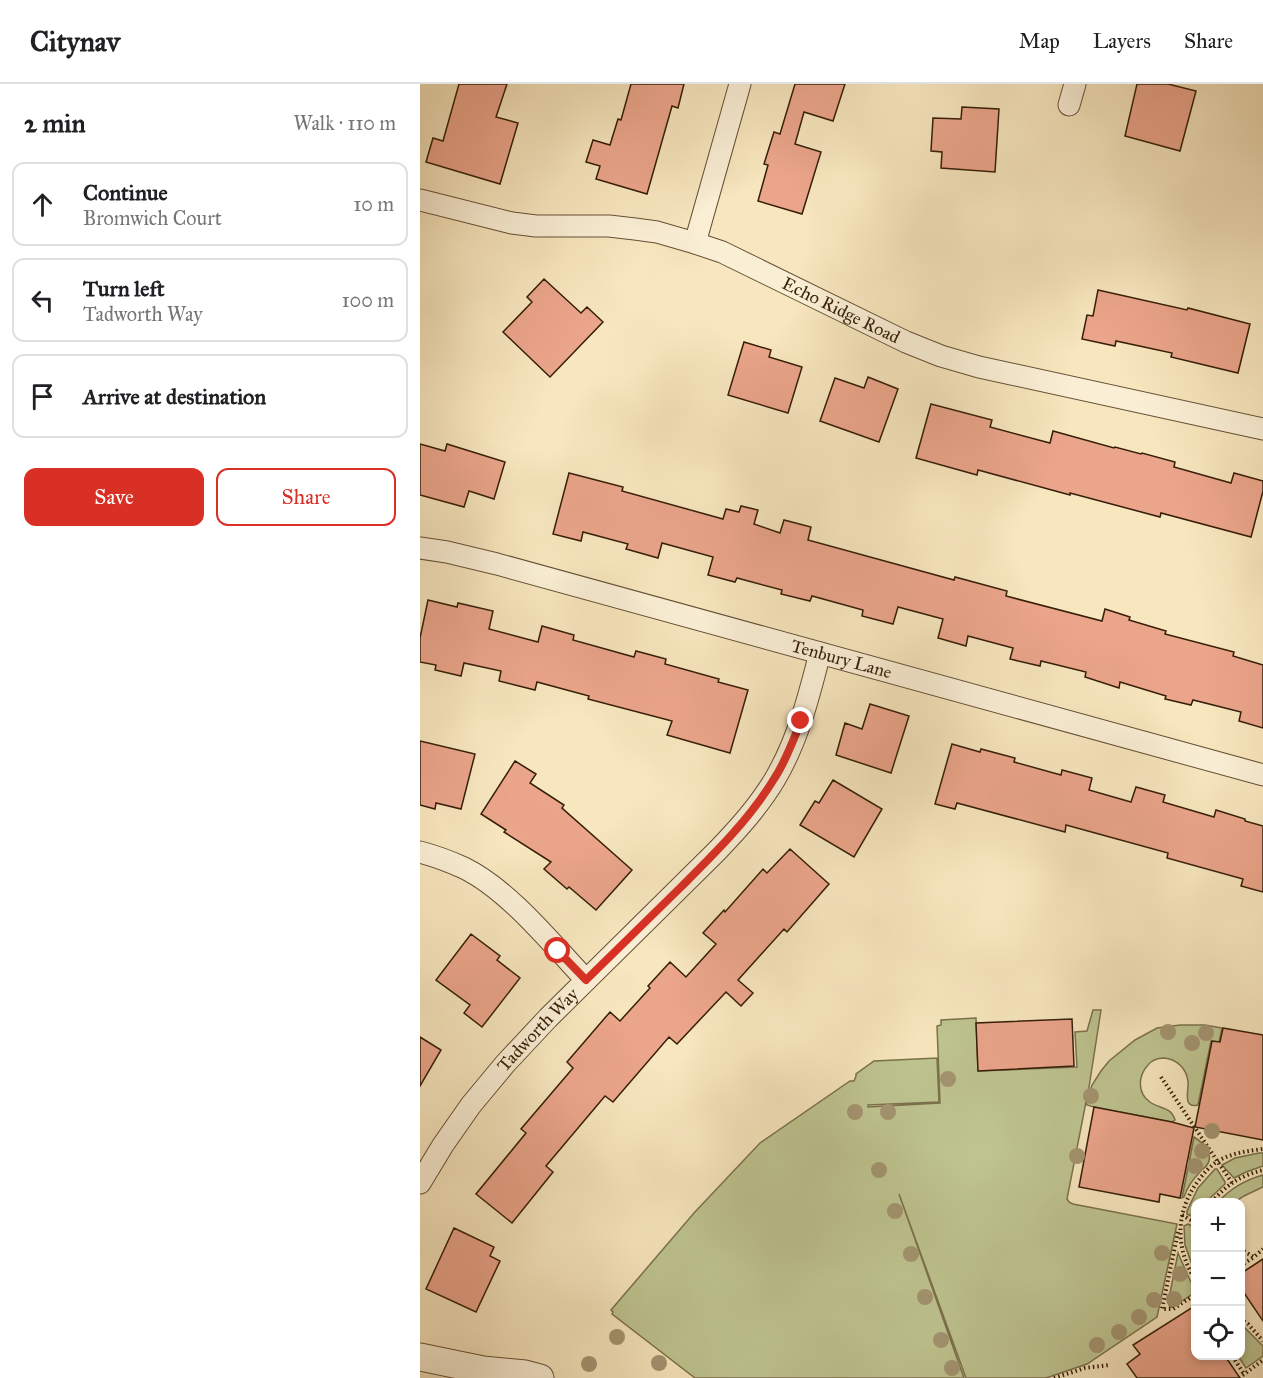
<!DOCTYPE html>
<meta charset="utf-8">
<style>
:root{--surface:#fff;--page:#f2f2f2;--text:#202124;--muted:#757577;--line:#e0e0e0;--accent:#d93025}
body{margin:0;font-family:"IM FELL Great Primer",serif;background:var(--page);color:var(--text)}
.controls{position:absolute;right:18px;bottom:18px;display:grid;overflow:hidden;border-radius:12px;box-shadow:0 3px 9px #0003}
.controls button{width:54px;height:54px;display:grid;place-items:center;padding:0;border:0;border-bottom:2px solid var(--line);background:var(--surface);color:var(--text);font:30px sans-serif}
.stop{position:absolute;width:18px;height:18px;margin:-14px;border:4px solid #d93025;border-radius:50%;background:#fff}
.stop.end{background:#d93025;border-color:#fff;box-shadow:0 2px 6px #0008}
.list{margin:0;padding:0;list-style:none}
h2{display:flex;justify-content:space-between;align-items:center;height:78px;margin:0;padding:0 24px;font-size:26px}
h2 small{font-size:20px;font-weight:400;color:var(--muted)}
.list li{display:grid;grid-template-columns:39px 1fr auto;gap:18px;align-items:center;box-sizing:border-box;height:84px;margin:0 12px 12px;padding:0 12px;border:2px solid var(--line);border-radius:12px}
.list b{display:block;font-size:22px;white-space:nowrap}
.list p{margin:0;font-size:20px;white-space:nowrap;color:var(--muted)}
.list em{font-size:20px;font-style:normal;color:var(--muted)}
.actions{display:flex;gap:12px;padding:18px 24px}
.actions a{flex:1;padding:14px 0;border:2px solid var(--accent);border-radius:12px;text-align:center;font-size:21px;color:var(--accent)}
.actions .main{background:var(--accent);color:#fff}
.icon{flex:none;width:33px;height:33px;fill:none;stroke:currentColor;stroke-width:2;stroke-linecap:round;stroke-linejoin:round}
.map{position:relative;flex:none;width:843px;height:1294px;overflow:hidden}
header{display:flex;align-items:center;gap:36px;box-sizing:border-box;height:84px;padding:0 30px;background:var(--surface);border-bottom:2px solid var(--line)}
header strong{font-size:28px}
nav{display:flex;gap:33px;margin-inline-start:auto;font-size:21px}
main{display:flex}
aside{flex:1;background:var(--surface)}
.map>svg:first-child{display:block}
.green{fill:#bec490;stroke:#7a714c;stroke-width:1.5}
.building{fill:#eba58b;stroke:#351e07;stroke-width:1.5}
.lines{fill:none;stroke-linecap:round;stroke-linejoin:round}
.minor-casing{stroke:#665035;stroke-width:23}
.tertiary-casing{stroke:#665035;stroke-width:29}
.path{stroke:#351e07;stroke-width:4;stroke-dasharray:1.5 3;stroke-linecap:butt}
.minor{stroke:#faefd5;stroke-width:21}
.tertiary{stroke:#faefd5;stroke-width:27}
.tree{fill:#a39470}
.route{stroke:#d93025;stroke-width:8}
.labels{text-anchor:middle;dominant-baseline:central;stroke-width:6;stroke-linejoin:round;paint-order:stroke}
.street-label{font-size:18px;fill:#351e07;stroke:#faefd5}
</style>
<header>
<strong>Citynav</strong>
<nav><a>Map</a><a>Layers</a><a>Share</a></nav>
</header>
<main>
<aside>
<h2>2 min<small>Walk · 110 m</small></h2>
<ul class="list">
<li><svg class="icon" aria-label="ahead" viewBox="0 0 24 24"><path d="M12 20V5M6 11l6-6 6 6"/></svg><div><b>Continue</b><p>Bromwich Court</p></div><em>10 m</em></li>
<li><svg class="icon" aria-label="left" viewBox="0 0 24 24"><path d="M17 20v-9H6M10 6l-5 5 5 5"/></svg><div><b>Turn left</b><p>Tadworth Way</p></div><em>100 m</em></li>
<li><svg class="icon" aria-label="arrive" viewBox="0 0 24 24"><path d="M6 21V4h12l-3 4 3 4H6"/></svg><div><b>Arrive at destination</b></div></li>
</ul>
<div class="actions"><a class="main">Save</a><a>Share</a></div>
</aside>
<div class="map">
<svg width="843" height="1294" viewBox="0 0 843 1294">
<rect width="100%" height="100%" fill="#f7e6be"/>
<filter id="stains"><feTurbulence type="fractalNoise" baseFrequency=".00333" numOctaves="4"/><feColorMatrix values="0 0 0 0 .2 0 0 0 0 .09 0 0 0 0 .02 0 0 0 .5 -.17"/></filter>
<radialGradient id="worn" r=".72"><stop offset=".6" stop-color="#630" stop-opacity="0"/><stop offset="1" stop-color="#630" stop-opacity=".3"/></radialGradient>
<path class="green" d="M673 926H681L667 1016 672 1001 681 987 689 977 715 956 737 944 760 941H785L802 944 799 958 791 957 778 1021C762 1025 769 1006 768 998 767 985 757 975 744 974 738 974 732 976 728 981 718 992 717 1009 730 1018 739 1025 751 1022 755 1036L752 1038 674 1023 667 1021 666 1018 647 1115 649 1118 653 1120 757 1140 737 1233 667 1280 626 1294H546L479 1110 544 1294H275L192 1230 193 1228 191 1226 274 1129 340 1059 430 997H434L436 992V990L454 977 517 974 519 1018 448 1021V1023L520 1019 517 942 521 941V936L556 934 558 987 657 983 655 948 667 947Z
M774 1053C782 1058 795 1070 787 1081 785 1084 782 1085 780 1088 773 1095 767 1104 764 1113L762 1114Z
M839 1069H843V1082L826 1088 814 1094 802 1081 815 1074Z
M795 1085H797L805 1098V1100L786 1118H776L775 1134 767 1130V1127L778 1104Z
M843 1091V1103L824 1112 815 1118H798C810 1105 825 1096 843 1091Z
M768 1140 775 1144V1189L765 1161 764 1142Z
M758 1169 769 1194 775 1206 774 1209 753 1223H750L748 1219Z
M821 1240 843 1262V1272L826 1284 818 1272H820Z"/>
<path class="building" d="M39 0H87L76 33 98 39 80 100 6 78 13 54 23 57Z
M211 0H264L258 24 252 22 227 110 176 95 180 82 166 78 173 56 190 61 198 35 201 36Z
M375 0H425L413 37 384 28 375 60 401 68 382 130 338 117 348 81 344 80 354 48 360 50Z
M717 0H748L776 7 760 67 705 52Z
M542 23 579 25 575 88 521 84 522 68 511 67 513 34 541 35Z
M124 195 161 229 167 223 183 238 130 293 83 248 112 218 107 213Z
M678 206 767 226 768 224 830 240 818 289 751 273 752 269 696 257 695 262 662 255 667 231 673 232Z
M324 258 351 266 349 273 382 283 368 329 308 311Z
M448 293 478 305 459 358 400 337 415 294 444 304Z
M511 320 572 336 570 343 630 359 633 347 694 364 695 363 721 370 722 369 755 378 754 383 811 399 814 389 843 397V407L831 453 741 429 740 433 650 409V411L558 386 557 391 496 374Z
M0 360 25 367 27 360 85 378 74 415 49 407 44 423 0 411Z
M149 389 203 403 202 407 303 435 306 425 319 428 321 422 338 426 334 440 360 449 364 436 391 443 388 456 534 496 535 493 587 507 586 512 682 537 685 525 710 533 709 536 746 547 745 550 814 568 813 572 843 581V644L819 637 821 628 773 616 771 621 745 615 746 612 700 598 699 604 665 593 666 588 621 577 620 582 590 575 593 564 548 552 546 562 518 554 523 535 478 523 473 540 442 532 443 526 392 512 390 517 361 510 362 506 317 494 315 498 288 491 293 473 242 459 238 474 206 465 208 460 163 448 161 457 133 450Z
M8 516 37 523 38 519 73 527 69 545 118 558 122 542 154 551 153 556 214 573 216 567 246 575 245 580 299 595 298 598 328 606 310 669 247 651 252 637 168 615 169 612 117 598 115 606 79 597 81 587 44 579 41 592 15 586 16 581 0 578V554Z
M450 620 489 632 471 689 416 671 425 639 442 645Z
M0 657 55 670 41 725 16 719 15 725 0 721Z
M532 660 560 668 561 665 595 674 594 678 641 691 642 686 672 694 669 706 711 718 716 703 745 711 743 718 794 733 796 726 825 735V737L843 742V808L821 802 823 795 747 774 748 769 646 741 645 748 537 719 535 725 515 720Z
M95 677 116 690 110 699 144 721 142 724 212 786 176 826 149 803 147 805 124 785 131 778 84 748 86 746 61 730Z
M413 696 462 725 434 773 380 741 395 717 399 719Z
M370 765 409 800 367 848 364 845 318 896 333 909 321 922 306 908 257 960 249 953 193 1018 185 1012 126 1082 133 1088 92 1139 56 1110 106 1049 101 1045 153 984 147 978 190 928 200 937 230 904 228 902 250 878 266 893 296 860 283 849 304 826 305 828 343 785 347 789Z
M51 850 80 872 77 876 100 894 62 943 44 929 50 921 16 896Z
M652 935 654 982 558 987 556 939Z
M803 944 843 951V1056L775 1043 792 957 800 958Z
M0 953 21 966 0 1002Z
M674 1023 752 1038 774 1044 760 1114 740 1110 739 1118 659 1103Z
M34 1144 74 1163 70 1172 80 1177 56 1228 6 1205Z
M843 1175V1237L820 1203V1190Z
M776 1221V1272H805L820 1294H717L707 1280 720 1270 713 1261Z"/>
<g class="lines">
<defs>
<g id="minor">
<path d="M649 21 655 0"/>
<path id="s1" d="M0 116 92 139 116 142H189L215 145 237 148 275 159 302 168 486 258 521 272 559 283 843 345"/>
<path d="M275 159 320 0"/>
<path id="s2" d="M0 464 27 468 77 480 843 691"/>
<path d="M0 768C15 772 29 777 44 784 89 806 132 860 166 896"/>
<path id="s3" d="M0 1099 23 1061 51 1021 85 980 128 934 297 767C318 745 339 722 355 695 378 656 389 612 400 569"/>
</g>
<path id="tertiary" d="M0 1273 63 1286 105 1290 120 1294"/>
</defs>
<use href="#minor" class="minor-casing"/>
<use href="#tertiary" class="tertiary-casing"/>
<path class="path" d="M741 993 812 1099
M792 1118C807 1100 820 1092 843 1086
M762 1131 776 1139
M758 1148 742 1225H753L776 1210
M820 1165 834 1173 843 1165
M820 1182 834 1173
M776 1197C755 1165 755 1128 778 1097 784 1089 790 1082 798 1077 812 1069 827 1067 843 1065
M820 1235 828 1240 843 1257
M815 1276 824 1290
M634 1294 665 1284 689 1281
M819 1294 843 1276"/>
<use href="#minor" class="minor"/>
<use href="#tertiary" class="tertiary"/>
</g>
<g class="tree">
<circle cx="748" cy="948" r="8"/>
<circle cx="786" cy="949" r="8"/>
<circle cx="772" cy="959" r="8"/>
<circle cx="528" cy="995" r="8"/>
<circle cx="671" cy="1012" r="8"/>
<circle cx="435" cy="1028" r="8"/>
<circle cx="468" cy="1028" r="8"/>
<circle cx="792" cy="1047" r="8"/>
<circle cx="782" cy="1067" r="8"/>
<circle cx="657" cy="1072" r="8"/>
<circle cx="775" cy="1082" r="8"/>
<circle cx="459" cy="1086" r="8"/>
<circle cx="475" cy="1127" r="8"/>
<circle cx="742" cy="1169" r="8"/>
<circle cx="491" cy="1170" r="8"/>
<circle cx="760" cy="1190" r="8"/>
<circle cx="505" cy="1213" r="8"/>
<circle cx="754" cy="1215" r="8"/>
<circle cx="734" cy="1216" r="8"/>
<circle cx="719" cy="1233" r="8"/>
<circle cx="699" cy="1248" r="8"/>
<circle cx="197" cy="1253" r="8"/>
<circle cx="521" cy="1256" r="8"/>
<circle cx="677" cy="1261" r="8"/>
<circle cx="239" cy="1279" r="8"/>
<circle cx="169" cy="1280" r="8"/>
<circle cx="532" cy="1284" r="8"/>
</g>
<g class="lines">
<path class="route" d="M138 867 166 896C198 865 229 834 261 803 295 769 329 736 354 695 366 677 373 657 381 637"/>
</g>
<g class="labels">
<g class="street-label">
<text stroke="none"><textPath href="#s1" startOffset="441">Echo Ridge Road</textPath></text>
<text stroke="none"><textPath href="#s2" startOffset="436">Tenbury Lane</textPath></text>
<text stroke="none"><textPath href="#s3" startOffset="194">Tadworth Way</textPath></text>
</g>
</g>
<rect width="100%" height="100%" filter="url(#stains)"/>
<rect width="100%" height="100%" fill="url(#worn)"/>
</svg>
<div class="controls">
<button>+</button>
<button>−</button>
<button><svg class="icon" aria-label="locate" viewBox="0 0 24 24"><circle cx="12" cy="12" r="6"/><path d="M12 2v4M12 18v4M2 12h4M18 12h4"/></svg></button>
</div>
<div class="stop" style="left:138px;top:867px"></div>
<div class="stop end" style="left:381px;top:637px"></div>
</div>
</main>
